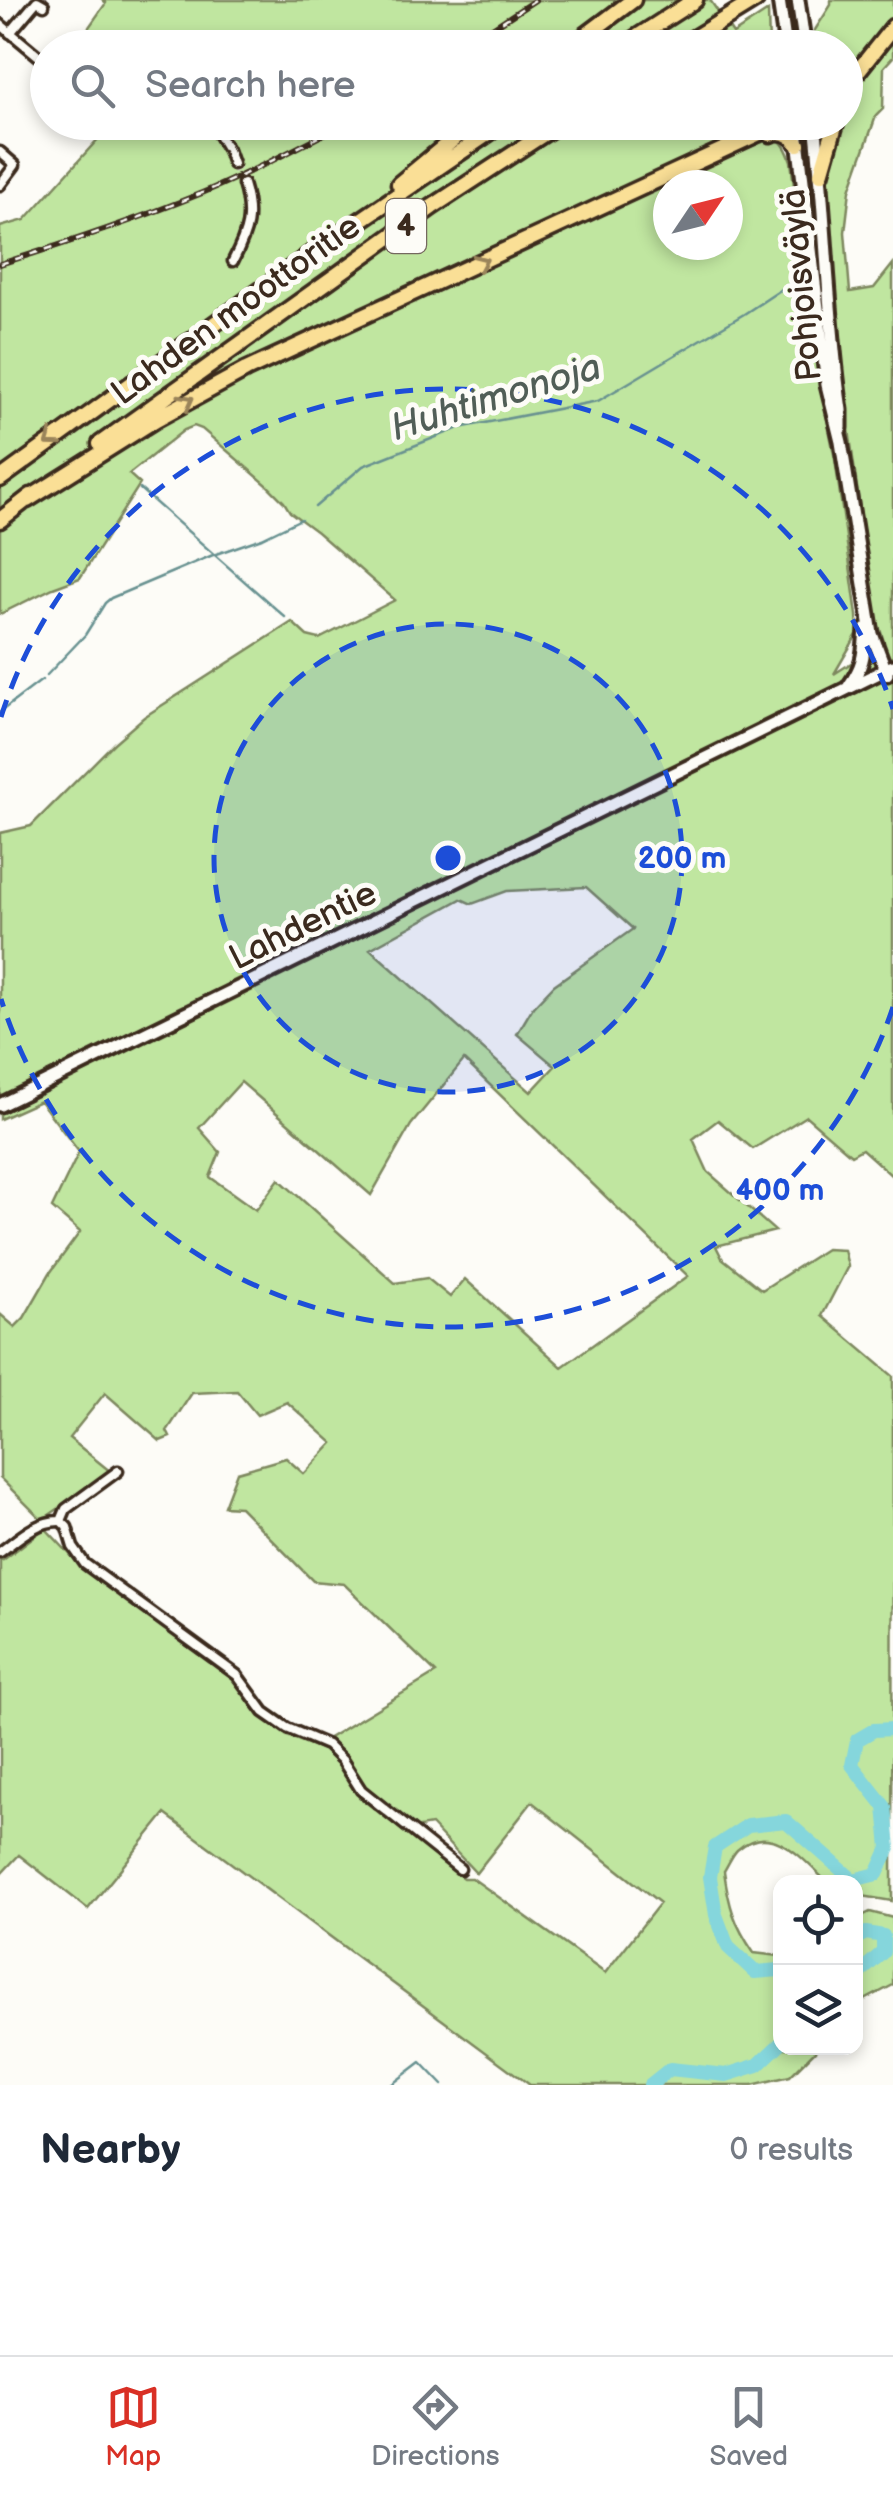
<!DOCTYPE html>
<meta charset="utf-8">
<style>
:root{--surface:#fff;--page:#f2f2f3;--text:#1f2937;--muted:#747a83;--line:#e0e1e3;--accent:#d93025}
body{margin:0;font-family:"Balsamiq Sans",sans-serif;background:var(--page);color:var(--text)}
.controls{position:absolute;right:30px;bottom:30px;display:grid;overflow:hidden;border-radius:20px;box-shadow:0 5px 15px #0003}
.controls button{width:90px;height:90px;display:grid;place-items:center;padding:0;border:0;border-bottom:2px solid var(--line);background:var(--surface);color:var(--text);font:50px sans-serif}
.compass{position:absolute;left:653px;top:170px;width:90px;height:90px;border-radius:50%;background:var(--surface);box-shadow:0 5px 15px #0003;rotate:55deg}
.list{margin:0;padding:0;list-style:none}
h2{display:flex;justify-content:space-between;align-items:center;height:130px;margin:0;padding:0 40px;font-size:42px}
h2 small{font-size:32px;font-weight:400;color:var(--muted)}
.icon{flex:none;width:55px;height:55px;fill:none;stroke:currentColor;stroke-width:2;stroke-linecap:round;stroke-linejoin:round}
.map{position:relative;flex:none;width:893px;height:2085px;overflow:hidden}
.search{position:absolute;background:var(--surface);box-shadow:0 5px 15px #0003;left:30px;right:30px;top:30px;height:110px;display:flex;align-items:center;gap:25px;box-sizing:border-box;padding:0 35px;border-radius:55px;color:var(--muted);font-size:38px}
.sheet{height:270px;background:var(--surface)}
nav{display:flex;justify-content:space-around;align-items:center;box-sizing:border-box;height:140px;border-top:2px solid var(--line);background:var(--surface);font-size:28px;color:var(--muted)}
nav a{display:grid;justify-items:center;gap:5px}
nav .on{color:var(--accent)}
.map>svg:first-child{display:block}
.green{fill:#c0e6a0;stroke:#7e885f;stroke-width:2.5;fill-rule:evenodd}
.lines{fill:none;stroke-linecap:round;stroke-linejoin:round}
.stream{stroke:#679190;stroke-width:2.5}
.river{stroke:#85d6dc;stroke-width:14}
.street-tunnel{stroke:#d6d2cc;stroke-width:8;stroke-dasharray:8 4;stroke-linecap:butt}
.street-casing{stroke:#3b2a1e;stroke-width:15}
.secondary-casing{stroke:#3b2a1e;stroke-width:19}
.highway-casing{stroke:#3b2a1e;stroke-width:21}
.street{stroke:#fdfcf7;stroke-width:8}
.secondary{stroke:#fdfcf7;stroke-width:11}
.highway{stroke:#fadf96;stroke-width:14}
.rail-casing{stroke:#3b2a1e;stroke-width:6}
.rail{stroke:#fdfcf7;stroke-width:2.5;stroke-dasharray:8;stroke-linecap:butt}
.oneway{stroke:#9a845a}
.ring{fill:none;stroke:#1d4ed8;stroke-width:5;stroke-dasharray:18 12}
.labels{text-anchor:middle;dominant-baseline:central;stroke-width:10;stroke-linejoin:round;paint-order:stroke}
.shield{fill:#fdfcf7;stroke:#75695f;stroke-width:2.5}
.shield-label{font-size:32px;font-weight:bold;fill:#3b2a1e}
.street-label{font-size:35px;fill:#3b2a1e;stroke:#fdfcf7}
.water-label{font-size:38px;font-style:italic;fill:#515e57;stroke:#fdfcf7}
.centre{fill:#1d4ed8;stroke:#fdfcf7;stroke-width:5}
.ring-label{font-size:30px;text-anchor:middle;font-weight:bold;fill:#1d4ed8;stroke:#fdfcf7;stroke-width:10;stroke-linejoin:round;paint-order:stroke}
</style>
<div class="map">
<svg width="893" height="2085" viewBox="0 0 893 2085">
<rect width="100%" height="100%" fill="#fdfcf7"/>
<filter id="ink" filterUnits="userSpaceOnUse"><feTurbulence type="fractalNoise" baseFrequency=".01" numOctaves="2"/><feDisplacementMap in="SourceGraphic" scale="20" xChannelSelector="R" yChannelSelector="G"/><feConvolveMatrix kernelMatrix="1 2 1 2 8 2 1 2 1" color-interpolation-filters="sRGB"/></filter>
<g filter="url(#ink)">
<path class="green" d="M103 0H710L733 34 768 11 769 47 70 48 87 30 106 3Z
M831 0H893V57L884 67 883 109 876 116 850 190 845 232 850 292 874 288 893 264V1177L862 1149 851 1155 806 1116 753 1149 718 1120 693 1139 708 1172 775 1231 716 1246 722 1258 762 1290 826 1249 844 1250 848 1266 822 1316 893 1376 892 1901 856 1895V1882H827C803 1860 772 1819 737 1850 732 1855 728 1865 724 1871 729 1906 734 1924 754 1953L780 1956V2048H818L790 2076 752 2085H530L165 1814 88 1909 19 1855 0 1875V1557L3 1560 45 1528 82 1567 235 1680 260 1715 287 1736 324 1750 337 1762 359 1797 463 1878H472L605 1973 660 1903 532 1802 476 1873 431 1825 414 1828 364 1787 346 1757 327 1739 436 1673 344 1584 313 1581 240 1507 224 1506 237 1472 286 1458 304 1474 333 1443 287 1402 257 1415 237 1391 192 1393 167 1431 170 1437 160 1441 105 1393 69 1438 111 1472 42 1520 0 1478V1314L15 1327 24 1318 50 1273 80 1232 52 1208 79 1152 40 1101 0 1119V833L31 826 114 743 144 717 292 622 307 636 319 639 395 600 317 532 290 512 284 502 267 485 202 429 194 426 184 430 129 474 140 484 80 578 53 588 0 614V227L25 220 108 128 103 123 754 122 750 147C775 137 781 132 791 161L814 353 835 459 857 615 858 633 834 674 884 642 874 610 842 379 839 329 835 321 826 123 846 122V48L815 47 813 33 831 5ZM668 185H728V245H668ZM586 887 633 929 554 985 533 1007 517 1034 555 1066 531 1092 370 949 461 899 472 904 507 891ZM464 1060 688 1276 562 1367 465 1279 450 1297 427 1278 395 1283 279 1179 256 1210 210 1177 220 1152 199 1128 241 1082 371 1195 411 1125Z
M870 1912 893 1918V1985L861 2002 856 2008V1919Z"/>
<g class="lines">
<path class="stream" d="M140 489 285 617
M315 507 363 466 459 428 598 401 744 314 797 279
M46 676 85 635 105 603 111 598 213 555 262 538 301 519
M0 712 42 680
M391 2085 421 2062 443 2085"/>
<path class="river" d="M856 1938 866 1933 883 1936V1952L856 1976
M780 1970 755 1972 728 1947 716 1915 710 1877 715 1847 748 1825 786 1821 853 1880 877 1874 889 1848 885 1807 852 1765 857 1740 874 1730 893 1729
M650 2085 670 2069 726 2075 758 2065 780 2044"/>
<path class="street-tunnel" d="M233 164 243 184"/>
<defs>
<path id="street" d="M0 24 48 64
M10 33 37 1 44 5
M211 122 228 150 233 164
M0 152 15 165 0 185
M233 261C248 232 253 216 243 184
M61 1521 67 1527 73 1547 85 1564 237 1675 264 1712 287 1728 327 1745 342 1760 361 1790 460 1869
M61 1521 66 1509 118 1471
M0 1552C18 1539 37 1520 61 1521"/>
<path id="secondary" d="M779 0 786 48
M798 0 805 48
M796 122 827 385 841 442 872 634 887 674
M815 122C826 219 827 314 841 410V428
M849 686C864 665 864 654 866 629
M0 1105 893 666"/>
<path id="highway" d="M569 48 633 0
M620 48 695 0
M678 48 756 0
M846 86 893 27
M770 134C782 129 791 134 798 144
M821 174 836 122
M399 184 474 122
M100 444 432 207 562 122
M0 479 308 256 505 122
M27 500 156 419 246 370 783 122
M0 520 31 496"/>
</defs>
<use href="#street" class="street-casing"/>
<use href="#secondary" class="secondary-casing"/>
<use href="#highway" class="highway-casing"/>
<use href="#street" class="street"/>
<use href="#secondary" class="secondary"/>
<use href="#highway" class="highway"/>
<defs>
<path id="rail" d="M462 48 535 0
M0 264C68 243 136 220 202 193 252 172 299 147 347 122"/>
</defs>
<use href="#rail" class="rail-casing"/>
<use href="#rail" class="rail"/>
</g>
<defs><path id="oneway-chevron" d="M-2-3.5L2.5 0L-2 3.5" fill="none" stroke-width="1.6" stroke-linecap="round" stroke-linejoin="round" transform="scale(2.5)"/></defs>
<g class="oneway">
<use href="#oneway-chevron" transform="translate(481 262) rotate(-24)"/>
<use href="#oneway-chevron" transform="translate(187 401) rotate(-29)"/>
<use href="#oneway-chevron" transform="translate(52 440) rotate(144)"/>
</g>
</g>
<circle cx="448" cy="858" r="234" fill="#1d4ed8" fill-opacity=".12"/>
<g class="ring">
<circle cx="448" cy="858" r="234"/>
<path d="M893 1007A469 469 0 0 1 1 999M1 717A469 469 0 0 1 893 709"/>
</g>
<g class="labels">
<rect class="shield" x="386" y="199" width="40" height="54" rx="8"/>
<g class="shield-label">
<text x="406" y="226">4</text>
</g>
<g class="street-label">
<text transform="translate(802 285) rotate(-95)">Pohjoisväylä</text>
<text transform="translate(236 310) rotate(-36)">Lahden moottoritie</text>
<text transform="translate(303 926) rotate(-26)">Lahdentie</text>
</g>
<g class="water-label">
<text transform="translate(496 398) rotate(-17)">Huhtimonoja</text>
</g>
</g>
<circle cx="448" cy="858" r="15" class="centre"/>
<g class="ring-label">
<text x="682" y="868">200 m</text>
<text x="780" y="1200">400 m</text>
</g>
</svg>
<div class="controls">
<button><svg class="icon" aria-label="locate" viewBox="0 0 24 24"><circle cx="12" cy="12" r="6"/><path d="M12 2v4M12 18v4M2 12h4M18 12h4"/></svg></button>
<button><svg class="icon" aria-label="layers" viewBox="0 0 24 24"><path d="M12 4l9 5-9 5-9-5zM3 14l9 5 9-5"/></svg></button>
</div>
<svg class="compass" viewBox="-18 -18 36 36"><path d="M0-13l5 13h-10z" fill="#e53935"/><path d="M0 13l5-13h-10z" fill="#747a83"/></svg>
<div class="search"><svg class="icon" aria-label="search" viewBox="0 0 24 24"><circle cx="10" cy="10" r="6"/><path d="M15 15l6 6"/></svg>Search here</div>
</div>
<section class="sheet">
<h2>Nearby<small>0 results</small></h2>
<ul class="list">
</ul>
</section>
<nav>
<a class="on"><svg class="icon" aria-label="map" viewBox="0 0 24 24"><path d="M3 6l6-2 6 2 6-2v14l-6 2-6-2-6 2zM9 4v14M15 6v14"/></svg>Map</a>
<a><svg class="icon" aria-label="directions" viewBox="0 0 24 24"><path d="M12 3l9 9-9 9-9-9zM9 14v-3h6M13 9l2 2-2 2"/></svg>Directions</a>
<a><svg class="icon" aria-label="saved" viewBox="0 0 24 24"><path d="M7 4h10v16l-5-4-5 4z"/></svg>Saved</a>
</nav>
